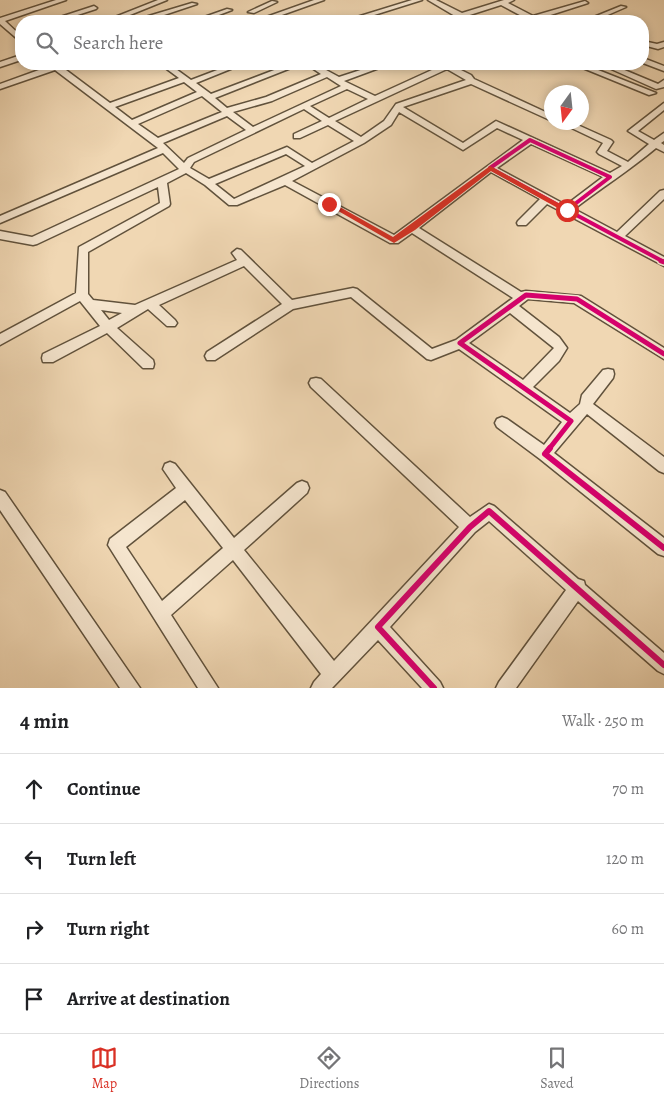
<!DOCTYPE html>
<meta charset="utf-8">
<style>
:root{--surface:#fff;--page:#f2f2f2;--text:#202124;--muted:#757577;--line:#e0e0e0;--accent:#d93025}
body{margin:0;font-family:Alegreya,serif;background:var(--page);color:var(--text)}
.compass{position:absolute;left:544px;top:85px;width:45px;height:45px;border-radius:50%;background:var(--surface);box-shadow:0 2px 8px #0003;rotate:195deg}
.stop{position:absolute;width:15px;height:15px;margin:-11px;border:4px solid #d93025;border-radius:50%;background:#fff}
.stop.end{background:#d93025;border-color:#fff;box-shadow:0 1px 5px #0008}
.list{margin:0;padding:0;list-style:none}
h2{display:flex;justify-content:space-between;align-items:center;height:65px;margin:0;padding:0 20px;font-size:21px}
h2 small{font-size:16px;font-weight:400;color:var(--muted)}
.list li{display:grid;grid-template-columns:32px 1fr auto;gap:15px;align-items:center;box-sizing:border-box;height:70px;padding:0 20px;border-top:1px solid var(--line)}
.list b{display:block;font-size:19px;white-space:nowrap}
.list em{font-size:16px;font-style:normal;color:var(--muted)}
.icon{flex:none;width:28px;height:28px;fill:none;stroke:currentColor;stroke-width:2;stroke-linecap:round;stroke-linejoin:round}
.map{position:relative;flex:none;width:664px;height:688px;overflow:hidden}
.search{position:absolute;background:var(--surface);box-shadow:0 2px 8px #0003;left:15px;right:15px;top:15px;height:55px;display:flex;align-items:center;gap:12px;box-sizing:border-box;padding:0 18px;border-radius:20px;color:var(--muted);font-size:19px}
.sheet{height:345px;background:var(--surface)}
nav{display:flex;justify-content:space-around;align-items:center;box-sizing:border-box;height:70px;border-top:1px solid var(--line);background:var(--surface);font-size:14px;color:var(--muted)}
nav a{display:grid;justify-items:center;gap:2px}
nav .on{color:var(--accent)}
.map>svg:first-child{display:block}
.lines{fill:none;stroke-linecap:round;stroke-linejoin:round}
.minor-casing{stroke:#61523c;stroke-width:3}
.minor{fill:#f5e5ce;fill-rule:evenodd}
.cycleway-far2-casing{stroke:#f5e5ce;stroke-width:6}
.cycleway-far1-casing{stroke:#f5e5ce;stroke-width:8}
.cycleway-casing{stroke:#f5e5ce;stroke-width:9}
.cycleway-far2{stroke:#d6006c;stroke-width:4}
.cycleway-far1{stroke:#d6006c;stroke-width:5}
.cycleway{stroke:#d6006c;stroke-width:6}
.route{fill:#d93025}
</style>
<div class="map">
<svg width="664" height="688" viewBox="0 0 664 688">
<rect width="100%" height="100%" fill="#f0d7b3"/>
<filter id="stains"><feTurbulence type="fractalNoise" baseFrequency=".004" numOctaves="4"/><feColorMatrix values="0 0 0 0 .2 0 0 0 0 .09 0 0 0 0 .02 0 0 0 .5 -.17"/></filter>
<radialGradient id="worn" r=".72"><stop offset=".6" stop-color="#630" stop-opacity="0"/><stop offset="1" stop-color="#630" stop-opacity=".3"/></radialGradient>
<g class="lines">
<defs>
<path id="minor" d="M56 0H66L5 21 21 36V42L0 24V18Z
M158 0H167L115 21H105Z
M314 0H324L265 21H255Z
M412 0H422L355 21H344Z
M428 0H436L462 13 504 0H514L508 3 533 16 585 1 588 3 538 19 539 21H531L501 5 451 21H442L455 16Z
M272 1 277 2 254 13 248 12Z
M192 3 197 4 164 15 171 21H164L157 17 142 21H132Z
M94 6 97 8 96 9 59 21H48Z
M621 6 626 7 594 21H584Z
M227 9 232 10 203 21H193Z
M643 41 657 44 664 42V47L658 49 643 45Z
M18 56H21V60L0 67V62Z
M643 58 664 66V71L643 63Z
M48 64H64L62 67 110 103 179 78 160 64H169L191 80 233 64H243L196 83 211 94 290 64H301L215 98 227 108 266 97 321 74 306 64H315L339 77 379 64H390L344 81 375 96 445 64H455L453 66 471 75 474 79 552 115V121L471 84 403 107 463 143 496 121 610 173 622 166 599 154 597 152 603 143 559 122H571L611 140 613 142 607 151 628 162 649 144 628 131 664 103V110L638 131 654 140 664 133V141L661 143 664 145V152L656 148C630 170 601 188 574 209L617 232 660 191 664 190V199L625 236 664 257V266L547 204 526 225H518L517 223 518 221 540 199 491 172 419 228 521 292 526 291 581 296 664 348V359L574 303 528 299 519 306 559 337 567 348 559 361 533 387 570 413 580 404 582 395 603 370 608 369 613 370 614 374 613 378 593 404 664 457V473L659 471 587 414 554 453 664 538V556L658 554 540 459 497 427 495 423 497 419 502 417 507 419 544 445 562 422 459 349 431 360 427 359 351 297 293 309 215 360H207L205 356 207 352 282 304 244 266 159 305 175 320 177 323 175 326H167L148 309 117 328 153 360 154 364 153 368H143L107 333 53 362H43L42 358 43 354 100 326 80 301 0 345V334L76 293 79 247 160 203 158 187 37 244 33 245 0 239V231L32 237 179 169 163 153 0 223V216L158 148 55 70 0 89V84L50 66ZM447 69 466 80 396 104 384 121 361 137 335 121ZM327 77 341 86 253 127 233 112 272 101ZM184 82 197 92 132 120 115 107ZM347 89 368 99 329 118 310 106ZM202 96 222 112 158 138 138 124ZM304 109 322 121 294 134V138H300L328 125 354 141 312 163 287 147 209 179 190 168 194 162ZM399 112 463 150 497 128 523 140 394 235 292 181 364 143 391 125ZM227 116 246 130 188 158 184 163 163 143ZM531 144 603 177 566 205 497 168ZM286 154 305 166 234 199 215 184ZM186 173 205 185 229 205H237L285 185 390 243H398L412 233 513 298 456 340 432 349 357 289 353 288 292 300 241 250 237 249 232 253 237 260 135 305 93 300 88 294V252L169 206 170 204 167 183ZM101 310 122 313 109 320ZM510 313 554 348 523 380 469 343Z
M573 64H583L656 93 649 95Z
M600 64H610L658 84 664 80V87L656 89Z
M316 378 321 379 470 517 489 504 494 506 578 579 584 581 585 585 664 653V674L658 671 578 601 516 688H496L499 682 566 590 489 521 475 532 390 627 440 682 443 688H422L378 640 332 688H311L314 682 321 674 233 560 171 615 218 688H198L108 545 110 539 176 488 163 469 165 464 170 462 175 464 234 538 297 483 302 481 307 483 309 488 307 493 244 550 334 661 459 527 311 387 309 383 311 379ZM185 500 223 548 162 601 126 547Z
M0 490 5 492 140 688H120L0 510Z"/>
</defs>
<use href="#minor" class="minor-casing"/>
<use href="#minor" class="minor"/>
<defs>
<path id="cycleway-far2" d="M530 140 610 177 567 210 490 168Z
M567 210 664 262"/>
<path id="cycleway-far1" d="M661 261 664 262
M549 449 571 421 460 343 526 295 577 299 664 354"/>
<path id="cycleway" d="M550 448 545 454 664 548
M434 688 378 627 470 527 489 511 664 665"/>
</defs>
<use href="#cycleway-far2" class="cycleway-far2-casing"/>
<use href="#cycleway-far1" class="cycleway-far1-casing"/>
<use href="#cycleway" class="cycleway-casing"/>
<use href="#cycleway-far2" class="cycleway-far2"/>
<use href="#cycleway-far1" class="cycleway-far1"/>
<use href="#cycleway" class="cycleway"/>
</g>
<path class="route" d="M490 166 571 210 565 212 491 171 415 230 394 243 326 204 331 202 393 237Z"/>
<rect width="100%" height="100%" filter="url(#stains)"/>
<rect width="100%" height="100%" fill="url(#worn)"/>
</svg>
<svg class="compass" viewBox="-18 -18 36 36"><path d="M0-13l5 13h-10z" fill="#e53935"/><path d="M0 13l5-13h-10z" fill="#757577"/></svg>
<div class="stop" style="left:567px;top:210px"></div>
<div class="stop end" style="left:329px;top:204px"></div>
<div class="search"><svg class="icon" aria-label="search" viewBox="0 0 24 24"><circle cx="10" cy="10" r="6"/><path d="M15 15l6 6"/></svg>Search here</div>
</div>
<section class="sheet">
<h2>4 min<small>Walk · 250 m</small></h2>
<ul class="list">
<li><svg class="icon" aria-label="ahead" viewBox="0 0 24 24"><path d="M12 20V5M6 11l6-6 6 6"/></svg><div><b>Continue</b></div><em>70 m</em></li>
<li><svg class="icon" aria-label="left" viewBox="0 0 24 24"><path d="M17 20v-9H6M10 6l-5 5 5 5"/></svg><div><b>Turn left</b></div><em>120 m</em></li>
<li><svg class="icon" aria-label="right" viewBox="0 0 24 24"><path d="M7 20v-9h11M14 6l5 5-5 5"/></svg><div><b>Turn right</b></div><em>60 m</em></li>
<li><svg class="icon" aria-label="arrive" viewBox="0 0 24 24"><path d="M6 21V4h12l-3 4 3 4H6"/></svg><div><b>Arrive at destination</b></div></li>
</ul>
</section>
<nav>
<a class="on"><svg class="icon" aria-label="map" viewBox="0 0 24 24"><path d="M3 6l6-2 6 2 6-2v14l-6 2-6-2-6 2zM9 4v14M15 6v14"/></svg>Map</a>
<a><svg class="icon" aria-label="directions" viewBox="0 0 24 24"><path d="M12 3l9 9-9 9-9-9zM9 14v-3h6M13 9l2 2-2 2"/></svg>Directions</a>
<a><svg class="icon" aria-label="saved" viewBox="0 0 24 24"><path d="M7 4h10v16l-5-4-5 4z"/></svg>Saved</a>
</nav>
